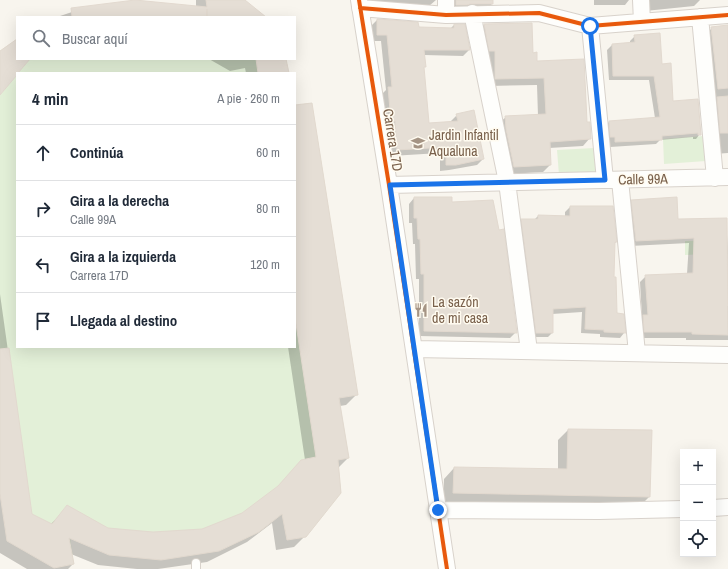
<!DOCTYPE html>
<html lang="es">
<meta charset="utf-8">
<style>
:root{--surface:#fff;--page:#f2f2f3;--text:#1f2937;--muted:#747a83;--line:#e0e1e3}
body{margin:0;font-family:"Archivo Narrow",sans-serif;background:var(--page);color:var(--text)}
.controls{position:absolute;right:12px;bottom:12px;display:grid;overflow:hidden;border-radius:0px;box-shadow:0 4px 16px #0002}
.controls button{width:36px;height:36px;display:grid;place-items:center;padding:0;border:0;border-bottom:1px solid var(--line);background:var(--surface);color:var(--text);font:20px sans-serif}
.stop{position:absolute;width:12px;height:12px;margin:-9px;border:3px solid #1a73e8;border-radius:50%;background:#fff}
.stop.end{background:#1a73e8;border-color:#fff;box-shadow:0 1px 4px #0008}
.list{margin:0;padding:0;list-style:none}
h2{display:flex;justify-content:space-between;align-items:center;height:52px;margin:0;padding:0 16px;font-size:17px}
h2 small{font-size:13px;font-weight:400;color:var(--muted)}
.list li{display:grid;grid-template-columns:26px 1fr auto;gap:12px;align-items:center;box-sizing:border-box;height:56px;padding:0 16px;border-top:1px solid var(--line)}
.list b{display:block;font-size:15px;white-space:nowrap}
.list p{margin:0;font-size:13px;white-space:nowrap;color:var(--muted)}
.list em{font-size:13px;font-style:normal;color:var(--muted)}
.icon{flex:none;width:22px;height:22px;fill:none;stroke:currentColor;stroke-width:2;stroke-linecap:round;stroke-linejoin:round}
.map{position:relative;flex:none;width:728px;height:569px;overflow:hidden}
.search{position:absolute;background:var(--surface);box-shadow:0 4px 16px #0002;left:16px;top:16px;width:280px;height:44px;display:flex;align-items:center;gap:10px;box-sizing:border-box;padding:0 14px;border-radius:0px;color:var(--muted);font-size:15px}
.panel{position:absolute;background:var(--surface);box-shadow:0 4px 16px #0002;left:16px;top:72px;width:280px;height:276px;border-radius:0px}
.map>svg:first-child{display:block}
.green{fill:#e3f0d8}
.shadow{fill:#0003}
.building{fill:#e5ded5;stroke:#e2d9cf}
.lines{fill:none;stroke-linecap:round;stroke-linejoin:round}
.lane-casing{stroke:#d8d2cb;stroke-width:10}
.street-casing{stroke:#d8d2cb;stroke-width:18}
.lane{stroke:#fefefc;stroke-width:8}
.street{stroke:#fefefc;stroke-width:16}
.cycleway-casing{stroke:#fffbf0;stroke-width:6}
.cycleway{stroke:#e8590c;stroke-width:4}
.route{stroke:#1a73e8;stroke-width:5}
.labels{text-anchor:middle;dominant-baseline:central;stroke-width:3;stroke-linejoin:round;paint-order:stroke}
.poi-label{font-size:14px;fill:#79604b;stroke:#fffbf0;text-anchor:start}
.street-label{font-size:14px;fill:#79604b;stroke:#fffbf0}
</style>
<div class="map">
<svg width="728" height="569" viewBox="0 0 728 569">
<rect width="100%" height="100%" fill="#f8f5ee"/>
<path class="green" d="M17 39V59H286L289 73H17V347H295V105L312 103 358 395 339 398 349 458 338 460 341 493 306 537 287 540 282 514 259 532 219 551 161 560 109 555 70 538 74 564 54 568 7 541 0 494V51Z
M704 136 706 161 664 164 663 139Z
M594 148 596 172 559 175 557 150Z
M727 240V253L685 255V241Z"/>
<path class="shadow" d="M196 0H244L264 17H57L87 7 196 14Z
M361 0H436L429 6 362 2Z
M447 0H492V4L486 10 450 11Z
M594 0H629L625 5H594Z
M642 0H700L694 6 645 11Z
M377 20 418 23V28L450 29 454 25H464L469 50 463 56 424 55 425 66 423 68 428 124 451 122V121L457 115 483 159 477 165 449 170 440 171V153L391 156 389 127H385L382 94 386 90 381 41H371V26Z
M484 25 532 54 536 62 586 123 590 138 583 146 549 148 550 165 543 172 507 174 498 124 506 117 538 116 537 85 489 86 477 32Z
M728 26V153L714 154 701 39 712 28Z
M635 36 662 65 672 102 700 134 696 139H693V137L660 140 656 144 610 147V141L606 142 604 126 609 122 655 118 649 80H609L607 50 612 45 630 44V41Z
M209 59H285L288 73H246L245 68 230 71Z
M295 106 357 394 346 405 340 406 348 458 338 468 305 536 294 547 276 550 272 523 247 542 207 562 158 569H137L98 565 71 554 73 564 68 569H27L0 553V294L31 515 51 524 68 506 107 529 153 533 202 530 242 514 275 490 301 461 305 460 288 347H295Z
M414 198 451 203 516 332 510 338 419 336V279H416L415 244H413L412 223H409V204Z
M632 201 677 220 726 219 728 251 727 306H728V340H686V338H639L637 321 642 317 640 282 646 276 687 274 689 243 630 246 626 207Z
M570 207 616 242 614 244 613 278 616 314H623L624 333 620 338 600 337V334L581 333 582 312 552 314V333L548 337H532L517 225 522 220H534L538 216 565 217V212Z
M568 430 650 496 639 507 443 503 444 479 454 468 558 470V440Z"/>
<path class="building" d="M135 0 207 7 206 0H245L266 17H207V9V17H72L71 8Z
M456 0H493V4H470L467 5H456Z
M377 19 418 22 419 27 454 28V24H465L470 50H424L426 67H424L429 123 458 121 456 114 474 110 484 159 456 165H446V147L397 150 395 121 391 122 388 87H392L387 35H377Z
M532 23 533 53 537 52V61L584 59 587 122H590L591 139 550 142 551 165 514 167 506 129 505 116 546 114 544 78 495 79V51H489L484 24Z
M728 25V88L718 89 711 27Z
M660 33 662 64 671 63 673 101 698 99 701 135H698V133L662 136V140L615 142V137H610L609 121 660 117 654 76H613L612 44 635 42 634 35Z
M17 39V59H30L18 73H17V75L0 95V51Z
M256 59H286L289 73H258Z
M728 96V133H720L717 97Z
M312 103 358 395 339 398 349 458 338 460 341 493 306 537 287 540 282 514 259 532 219 551 161 560 109 555 69 538 74 564 54 568 7 541 0 494V349L9 348 32 514 52 524 67 505 108 528 153 532 202 529 242 513 278 486 301 460 316 457 295 317V105Z
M414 197H452V202L493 200 499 230 504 229 517 333 424 331V274H421L420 239H418L417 218H414Z
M677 197 678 219 727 218 728 335 692 334V332H644L643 315H648L645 275 693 273 694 238 636 241 631 200Z
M570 206H613L617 242H615L614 277H616L617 313 624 314 626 333 604 332V330L585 329 586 307 553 309V333H536L521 219H538V215L570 216Z
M568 429 652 430 650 497 453 493 454 467 567 469Z"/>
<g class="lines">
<defs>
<path id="lane" d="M196 563V569"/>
<path id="street" d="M359 0 389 185 447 569
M446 0V15
M641 0 642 22
M360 8 446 15 539 13 590 26 728 15
M472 13 507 182 529 351
M700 17 715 178
M590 26 605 180
M620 180 637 353
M389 185 728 177
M414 349 728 355
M713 508 728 507
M438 510 599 511 683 509"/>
</defs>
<use href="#lane" class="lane-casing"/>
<use href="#street" class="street-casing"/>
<use href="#lane" class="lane"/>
<use href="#street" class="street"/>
<defs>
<path id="cycleway" d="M359 0 389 185 447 569
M360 8 446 15 539 13 590 26 728 15"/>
</defs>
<use href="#cycleway" class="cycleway-casing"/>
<use href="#cycleway" class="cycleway"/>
</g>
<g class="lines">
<path class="route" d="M438 510 390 185 605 180 590 26"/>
</g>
<defs>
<symbol id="school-bare" viewBox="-9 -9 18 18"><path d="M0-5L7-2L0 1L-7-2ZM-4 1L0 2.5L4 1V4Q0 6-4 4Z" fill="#a59484" stroke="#fffbf0" stroke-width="2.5" paint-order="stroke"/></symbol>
<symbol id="restaurant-bare" viewBox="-9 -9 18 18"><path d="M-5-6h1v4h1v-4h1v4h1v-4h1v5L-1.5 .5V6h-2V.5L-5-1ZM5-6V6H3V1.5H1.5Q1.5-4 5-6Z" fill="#a59484" stroke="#fffbf0" stroke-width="2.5" paint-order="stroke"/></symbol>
</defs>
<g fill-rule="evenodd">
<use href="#school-bare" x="408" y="133" width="20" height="20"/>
<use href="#restaurant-bare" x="411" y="300" width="20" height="20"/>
</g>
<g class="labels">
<g class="poi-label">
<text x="429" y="135">Jardin Infantil<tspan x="429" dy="16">Aqualuna</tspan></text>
<text x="432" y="302">La sazón<tspan x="432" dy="16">de mi casa</tspan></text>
</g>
<g class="street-label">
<text transform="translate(393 140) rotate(81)">Carrera 17D</text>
<text transform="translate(643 179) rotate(-1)">Calle 99A</text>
</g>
</g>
</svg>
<div class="controls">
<button>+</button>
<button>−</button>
<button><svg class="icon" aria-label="locate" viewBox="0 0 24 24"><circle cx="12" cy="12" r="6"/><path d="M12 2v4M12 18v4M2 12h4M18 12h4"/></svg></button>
</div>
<div class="stop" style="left:590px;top:26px"></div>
<div class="stop end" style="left:438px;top:510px"></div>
<div class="search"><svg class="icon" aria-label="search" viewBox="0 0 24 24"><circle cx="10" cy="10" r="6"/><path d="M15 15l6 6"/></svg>Buscar aquí</div>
<section class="panel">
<h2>4 min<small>A pie · 260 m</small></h2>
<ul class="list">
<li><svg class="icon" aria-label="ahead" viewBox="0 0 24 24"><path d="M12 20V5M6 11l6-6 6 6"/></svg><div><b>Continúa</b></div><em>60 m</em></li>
<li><svg class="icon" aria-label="right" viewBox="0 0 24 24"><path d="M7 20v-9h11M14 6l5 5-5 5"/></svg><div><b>Gira a la derecha</b><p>Calle 99A</p></div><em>80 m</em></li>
<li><svg class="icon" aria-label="left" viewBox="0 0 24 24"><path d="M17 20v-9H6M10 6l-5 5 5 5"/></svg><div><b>Gira a la izquierda</b><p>Carrera 17D</p></div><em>120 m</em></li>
<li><svg class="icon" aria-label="arrive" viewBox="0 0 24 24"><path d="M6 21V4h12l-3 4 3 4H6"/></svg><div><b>Llegada al destino</b></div></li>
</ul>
</section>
</div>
